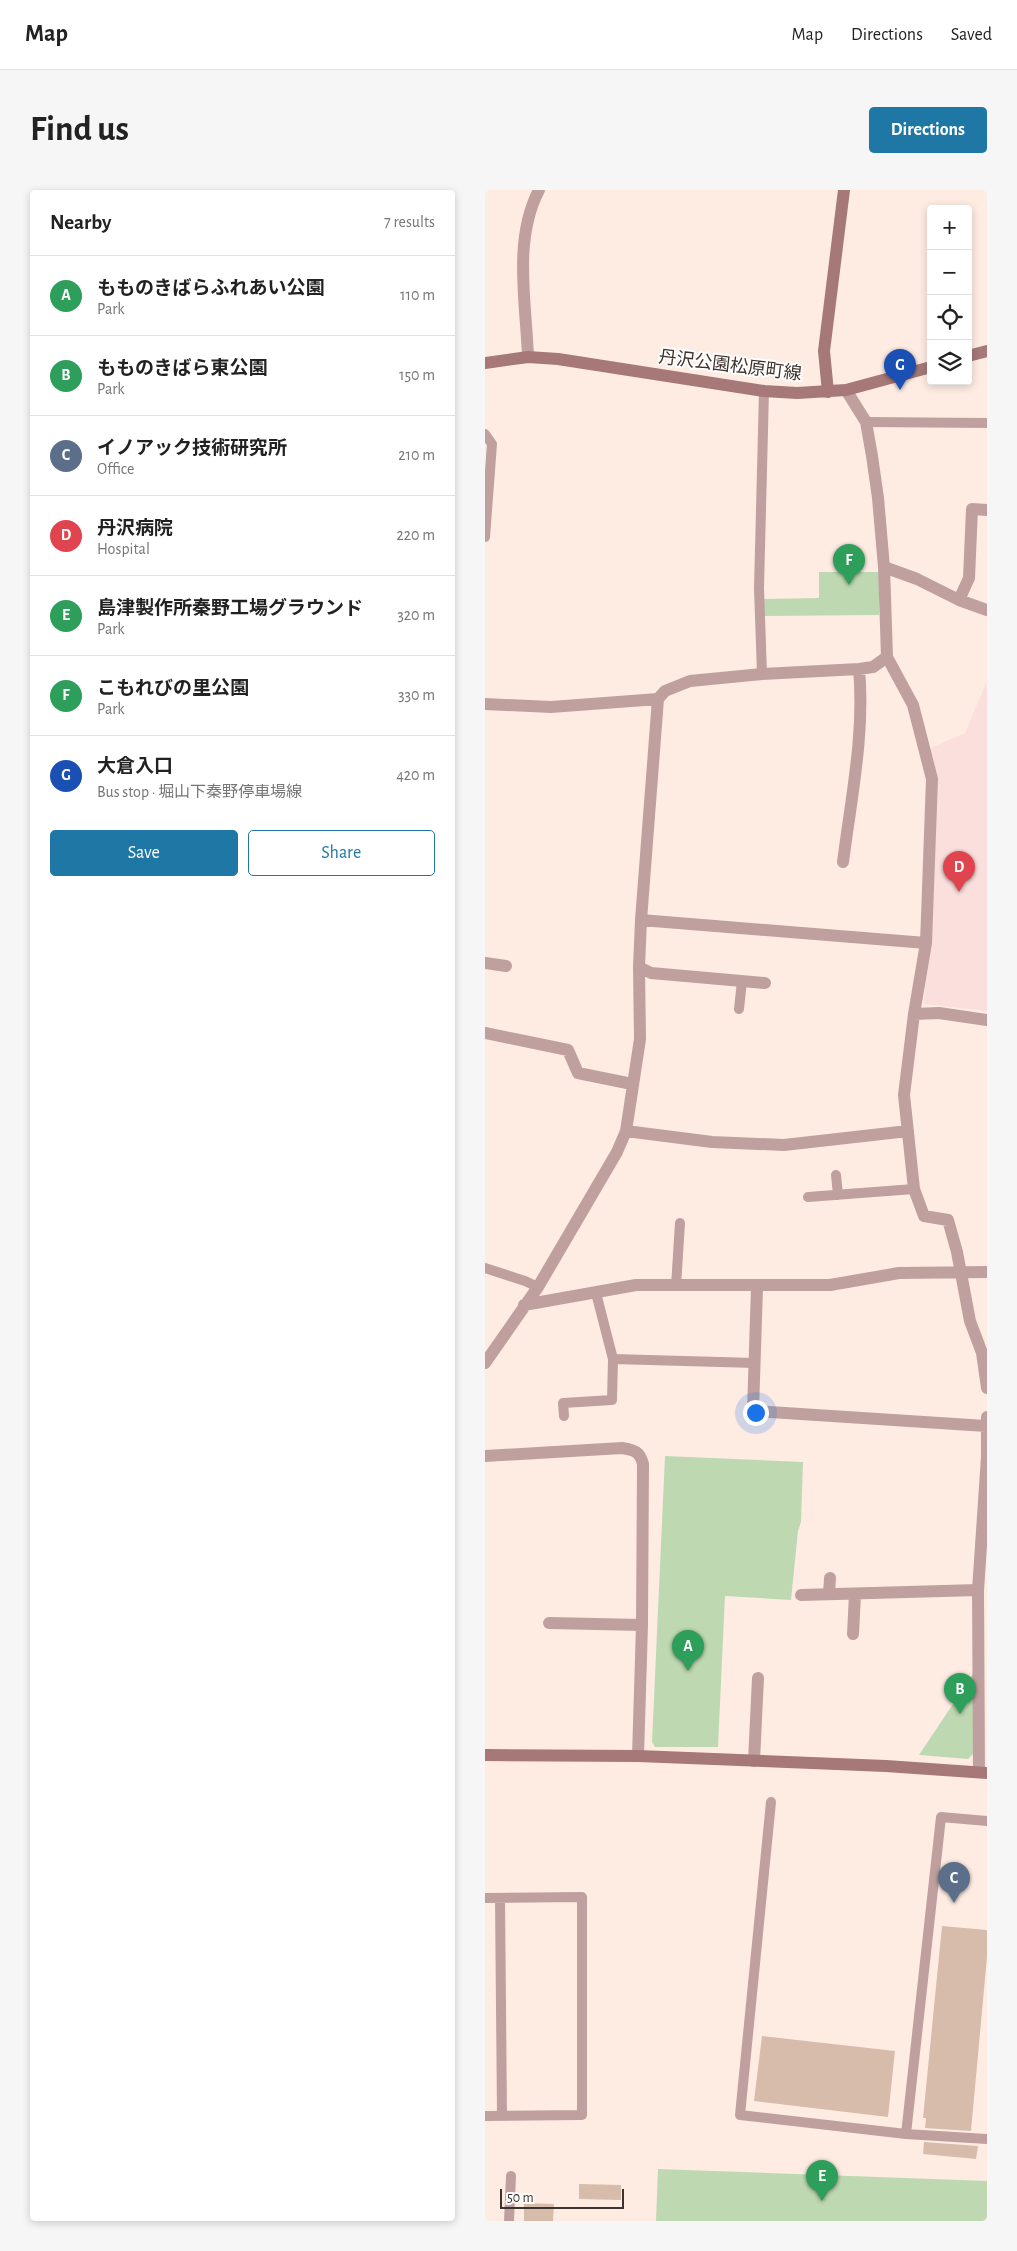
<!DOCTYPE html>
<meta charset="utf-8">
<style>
:root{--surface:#fff;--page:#f6f6f6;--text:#222;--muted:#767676;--line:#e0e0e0;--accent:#1f77a6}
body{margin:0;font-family:"Alegreya Sans","Noto Sans JP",sans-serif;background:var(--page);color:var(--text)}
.controls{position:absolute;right:15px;top:15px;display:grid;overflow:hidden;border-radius:5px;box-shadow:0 2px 8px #0003}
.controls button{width:45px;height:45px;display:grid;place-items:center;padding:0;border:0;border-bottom:1px solid var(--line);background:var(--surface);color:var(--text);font:25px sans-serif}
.scale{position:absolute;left:15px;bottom:12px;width:124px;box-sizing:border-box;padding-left:5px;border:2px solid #3d322c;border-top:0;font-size:14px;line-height:18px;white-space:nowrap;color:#3d322c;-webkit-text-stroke:4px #fdfdfd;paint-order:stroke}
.you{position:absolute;left:270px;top:1222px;width:18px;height:18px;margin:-12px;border:4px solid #fff;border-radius:50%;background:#1a73e8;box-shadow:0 0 0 8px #1a73e833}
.badge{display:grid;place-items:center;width:32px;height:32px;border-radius:50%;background:var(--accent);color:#fff;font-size:16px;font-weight:700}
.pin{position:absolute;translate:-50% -41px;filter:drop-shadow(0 1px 2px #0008)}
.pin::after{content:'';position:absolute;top:26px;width:18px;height:15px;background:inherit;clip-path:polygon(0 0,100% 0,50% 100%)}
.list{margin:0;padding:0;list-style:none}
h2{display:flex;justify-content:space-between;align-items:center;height:65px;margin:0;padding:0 20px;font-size:21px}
h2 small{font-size:16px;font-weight:400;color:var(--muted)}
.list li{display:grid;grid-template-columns:32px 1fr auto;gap:15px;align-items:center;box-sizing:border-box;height:80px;padding:0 20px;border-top:1px solid var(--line)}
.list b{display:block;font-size:19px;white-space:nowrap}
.list p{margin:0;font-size:16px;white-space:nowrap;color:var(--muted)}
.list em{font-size:16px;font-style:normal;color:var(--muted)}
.actions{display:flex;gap:10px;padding:15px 20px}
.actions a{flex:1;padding:11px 0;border:1px solid var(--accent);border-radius:5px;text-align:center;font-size:18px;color:var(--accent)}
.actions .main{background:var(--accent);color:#fff}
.icon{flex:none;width:28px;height:28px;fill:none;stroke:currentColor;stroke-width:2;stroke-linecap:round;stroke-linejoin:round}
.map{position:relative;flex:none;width:502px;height:2031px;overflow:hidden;border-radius:5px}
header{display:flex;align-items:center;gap:30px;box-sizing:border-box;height:70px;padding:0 25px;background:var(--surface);border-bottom:1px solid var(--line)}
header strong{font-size:24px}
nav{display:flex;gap:28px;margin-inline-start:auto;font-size:18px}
.intro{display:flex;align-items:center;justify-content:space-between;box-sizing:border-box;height:120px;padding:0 30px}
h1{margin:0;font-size:35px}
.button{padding:12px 22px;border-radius:5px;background:var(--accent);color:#fff;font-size:18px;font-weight:700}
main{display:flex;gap:30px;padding:0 30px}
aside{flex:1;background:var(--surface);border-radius:5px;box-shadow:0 2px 8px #0003}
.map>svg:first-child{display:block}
.medical{fill:#fadfdc}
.green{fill:#bed9b1}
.building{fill:#d7bcac}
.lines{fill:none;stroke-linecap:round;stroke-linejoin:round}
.lane{stroke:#c0a09f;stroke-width:10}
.street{stroke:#c0a09f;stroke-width:12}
.secondary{stroke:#a67878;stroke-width:12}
.labels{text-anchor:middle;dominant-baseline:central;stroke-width:4;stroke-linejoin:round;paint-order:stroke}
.street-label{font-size:18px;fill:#3d322c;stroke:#fdfdfd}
</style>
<header>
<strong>Map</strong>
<nav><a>Map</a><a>Directions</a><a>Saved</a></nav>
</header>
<div class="intro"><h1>Find us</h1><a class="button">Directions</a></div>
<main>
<aside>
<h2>Nearby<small>7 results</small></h2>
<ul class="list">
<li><span class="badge" style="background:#2e9e5b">A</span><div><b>もものきばらふれあい公園</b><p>Park</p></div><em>110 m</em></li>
<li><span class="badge" style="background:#2e9e5b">B</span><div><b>もものきばら東公園</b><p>Park</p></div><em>150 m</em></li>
<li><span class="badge" style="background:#5c6f8a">C</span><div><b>イノアック技術研究所</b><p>Office</p></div><em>210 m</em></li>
<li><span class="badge" style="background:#e0444e">D</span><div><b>丹沢病院</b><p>Hospital</p></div><em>220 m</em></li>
<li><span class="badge" style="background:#2e9e5b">E</span><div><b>島津製作所秦野工場グラウンド</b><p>Park</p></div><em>320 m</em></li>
<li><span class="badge" style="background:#2e9e5b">F</span><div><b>こもれびの里公園</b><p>Park</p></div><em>330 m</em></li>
<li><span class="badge" style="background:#1a4fb4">G</span><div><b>大倉入口</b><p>Bus stop · 堀山下秦野停車場線</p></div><em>420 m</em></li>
</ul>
<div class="actions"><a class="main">Save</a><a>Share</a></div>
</aside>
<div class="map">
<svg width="502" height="2031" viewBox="0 0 502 2031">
<rect width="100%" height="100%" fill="#feece3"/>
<path class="medical" d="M502 491V821L439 814 453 590 445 558 480 543Z"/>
<path class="green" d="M334 382H394V425L279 426V409L334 408Z
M180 1266 318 1272 316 1332 313 1341 306 1410 240 1406 233 1557H170L167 1552Z
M488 1484V1564L483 1569 434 1565Z
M173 1979 502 1991V2031H171Z"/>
<path class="building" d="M457 1736 502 1740V1767L486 1941 440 1938 441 1928H438Z
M277 1846 410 1861 403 1927 269 1911Z
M439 1952 493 1956 491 1969 438 1964Z
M94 1994 136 1995V2010L94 2009Z
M39 2013 69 2014 68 2031H39Z"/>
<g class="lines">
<path class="lane" d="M381 232 502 233
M0 244 7 254 0 347
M277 484 274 398 279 201
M254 819 257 791
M351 985 353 1005
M323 1007 429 999
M0 1078 40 1091 53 1097
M191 1096 195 1033
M128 1169 270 1173
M79 1226 78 1213 127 1210 128 1169 111 1103
M286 1612 255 1925 421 1944 502 1949
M0 1708 97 1707V1925L0 1926
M15 1708 17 1926
M421 1944 456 1627 502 1631
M24 2031 26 1986"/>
<path class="street" d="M43 167C41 112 28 50 54 0
M361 200 381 232 387 266 393 308 399 377 402 467 428 515 447 589 441 753 429 824 419 905 429 999 439 1026 463 1030 472 1062 485 1131 497 1163 502 1198
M399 377 432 389 474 410 502 420
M474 410 484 388 487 319 502 320
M0 514 66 517 173 509
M358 672C366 609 380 543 374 479
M156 730 441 753
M0 773 21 776
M154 777 166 783 280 793
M429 824 454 823 502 830
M0 843 83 860 93 883 147 894
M141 941 227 952 299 955 423 941
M272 1097 268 1221 501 1236
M39 1115 151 1095H345L414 1083 502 1082
M0 1173 53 1097 132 962 141 941 155 849 154 777 156 730 173 509 180 501 205 491 277 484 374 479 388 477 402 467
M0 1266 137 1258C150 1260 155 1262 158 1274L157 1435 153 1566
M344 1404 345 1388
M316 1405 493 1400
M64 1433 157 1435
M368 1444 370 1404
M269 1571 273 1488
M494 1582 493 1400 502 1267V1227"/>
<path class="secondary" d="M483 166 502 161
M0 173 43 167 73 169 279 201 312 203 361 200 446 177
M343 202 339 161 359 0
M0 1565 153 1566 401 1576 502 1583"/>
</g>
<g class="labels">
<g class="street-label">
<text transform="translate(245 176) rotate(7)">丹沢公園松原町線</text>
</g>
</g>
</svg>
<div class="controls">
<button>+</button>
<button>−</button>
<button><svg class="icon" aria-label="locate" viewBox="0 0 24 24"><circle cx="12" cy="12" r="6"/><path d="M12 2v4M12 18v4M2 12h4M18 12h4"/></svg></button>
<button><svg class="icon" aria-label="layers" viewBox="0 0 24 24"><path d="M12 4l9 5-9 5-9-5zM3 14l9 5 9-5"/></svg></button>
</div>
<div class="scale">50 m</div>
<div class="you"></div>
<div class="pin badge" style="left:203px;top:1481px;background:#2e9e5b">A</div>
<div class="pin badge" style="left:475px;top:1524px;background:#2e9e5b">B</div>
<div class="pin badge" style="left:469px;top:1713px;background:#5c6f8a">C</div>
<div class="pin badge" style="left:474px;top:702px;background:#e0444e">D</div>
<div class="pin badge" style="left:337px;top:2011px;background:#2e9e5b">E</div>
<div class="pin badge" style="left:364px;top:395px;background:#2e9e5b">F</div>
<div class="pin badge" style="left:415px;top:200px;background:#1a4fb4">G</div>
</div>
</main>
